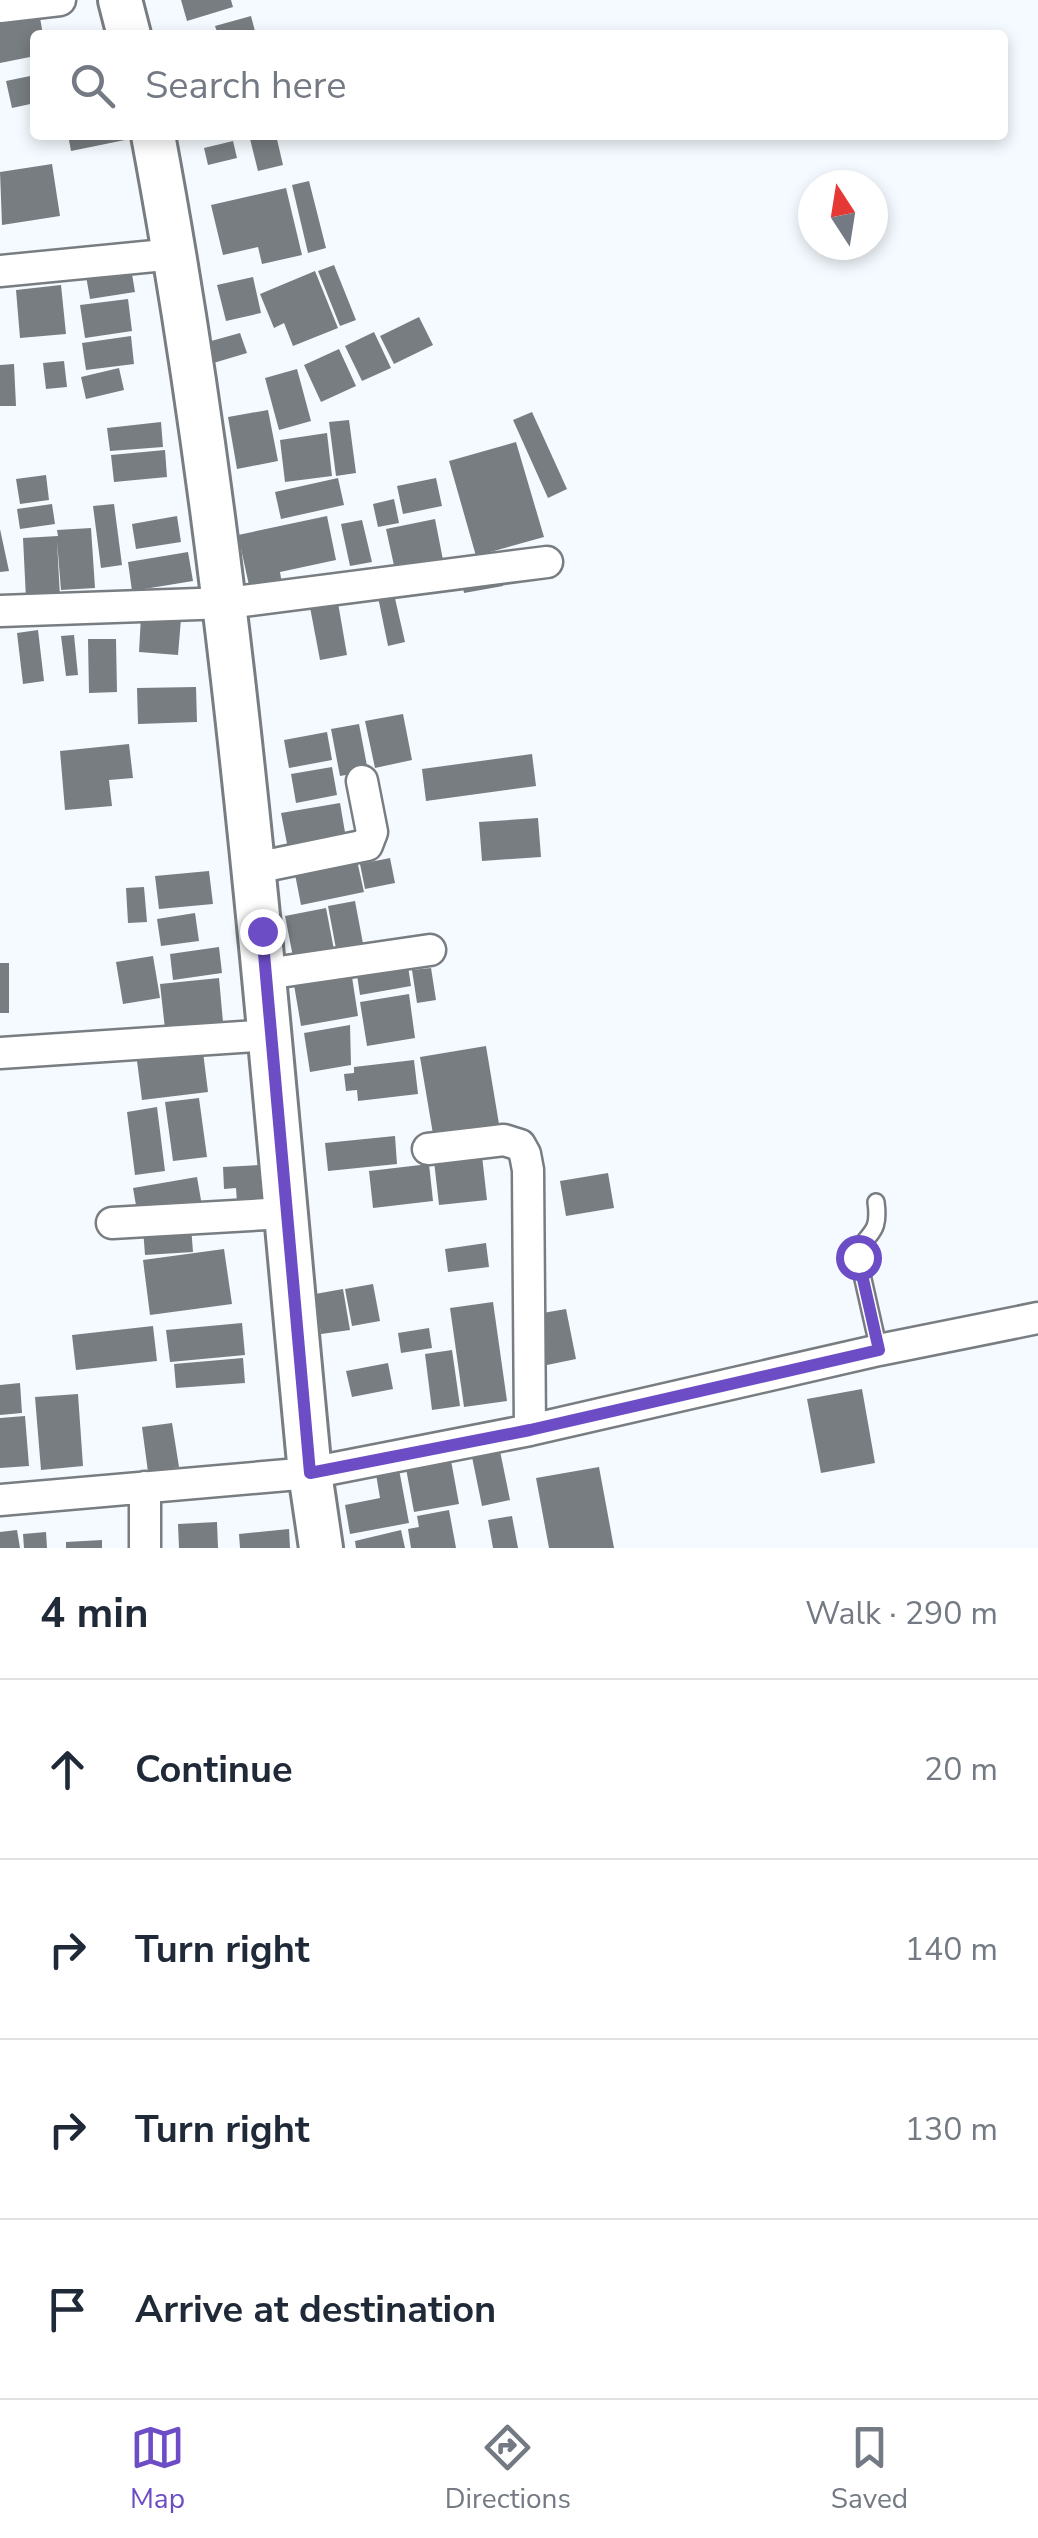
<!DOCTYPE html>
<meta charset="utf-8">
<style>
:root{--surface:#fff;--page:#f2f2f3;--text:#1f2937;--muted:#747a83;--line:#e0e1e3;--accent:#6c4dc6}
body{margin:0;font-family:"Nunito Sans",sans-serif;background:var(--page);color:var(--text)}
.compass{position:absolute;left:798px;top:170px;width:90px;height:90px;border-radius:50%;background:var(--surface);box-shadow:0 5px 15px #0003;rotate:348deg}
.stop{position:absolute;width:30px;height:30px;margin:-22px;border:8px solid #6c4dc6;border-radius:50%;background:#fff}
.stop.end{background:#6c4dc6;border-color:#fff;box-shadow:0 2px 10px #0008}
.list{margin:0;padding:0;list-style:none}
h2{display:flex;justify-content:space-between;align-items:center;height:130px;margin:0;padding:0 40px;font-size:42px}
h2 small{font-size:32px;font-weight:400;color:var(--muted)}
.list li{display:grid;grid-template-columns:65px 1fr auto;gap:30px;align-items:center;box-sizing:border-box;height:180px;padding:0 40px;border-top:2px solid var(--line)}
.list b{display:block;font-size:38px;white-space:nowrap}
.list em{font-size:32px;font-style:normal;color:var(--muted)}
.icon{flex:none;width:55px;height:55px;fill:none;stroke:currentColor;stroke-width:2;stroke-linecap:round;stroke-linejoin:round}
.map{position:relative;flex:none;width:1038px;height:1548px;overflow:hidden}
.search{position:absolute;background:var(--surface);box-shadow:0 5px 15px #0003;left:30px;right:30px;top:30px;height:110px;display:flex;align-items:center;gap:25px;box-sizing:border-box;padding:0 35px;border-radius:10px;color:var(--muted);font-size:38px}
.sheet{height:850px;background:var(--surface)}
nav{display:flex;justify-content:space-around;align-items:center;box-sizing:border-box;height:140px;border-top:2px solid var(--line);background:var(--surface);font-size:28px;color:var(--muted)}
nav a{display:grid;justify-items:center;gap:5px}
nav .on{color:var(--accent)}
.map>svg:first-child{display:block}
.building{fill:#787d81}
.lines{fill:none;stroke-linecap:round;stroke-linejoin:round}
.lane-casing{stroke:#787d81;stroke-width:20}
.street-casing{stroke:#787d81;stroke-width:35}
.secondary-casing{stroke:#787d81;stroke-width:48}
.lane{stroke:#fff;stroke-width:15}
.street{stroke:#fff;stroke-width:30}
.secondary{stroke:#fff;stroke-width:42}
.route{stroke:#6c4dc6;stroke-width:12}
</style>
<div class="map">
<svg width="1038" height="1548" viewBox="0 0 1038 1548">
<rect width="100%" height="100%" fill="#f4faff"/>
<path class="building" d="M181 0H231L233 7 187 21Z
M39 12 43 35H35V56L0 63V19Z
M251 16 256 35H218L215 26Z
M35 75V103L12 108 6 81Z
M68 135H124L125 140 71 151Z
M249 135H276L283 165 258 171Z
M233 141 237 158 208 165 204 148Z
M52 164 60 216 2 225 0 172Z
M309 181 326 248 308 253 292 185Z
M286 188 302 255 262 264 258 247 223 255 211 205Z
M130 262 135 292 90 299 85 270Z
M334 265 356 320 340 326 318 271Z
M315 271 338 328 293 346 284 323 274 328 260 294Z
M253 277 261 313 226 321 217 285Z
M61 285 66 334 20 338 16 290Z
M128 299 132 331 85 338 80 305Z
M419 317 433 345 394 364 380 336Z
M374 332 391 368 362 381 345 346Z
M240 333 247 353 210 364 204 343Z
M131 336 134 364 86 370 82 343Z
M339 349 356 386 321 402 304 365Z
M64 361 67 387 46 389 43 363Z
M14 364 16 406H0V365Z
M119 368 124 390 86 399 81 377Z
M297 369 311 421 279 430 265 378Z
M268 410 278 461 237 469 228 417Z
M532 412 567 489 548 498 513 420Z
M349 420 356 473 336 476 329 422Z
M161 422 163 447 110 451 107 428Z
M327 433 332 476 285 482 280 440Z
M516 442 544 537 476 556 449 461Z
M165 450 167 477 114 482 111 455Z
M46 475 49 500 20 504 16 479Z
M338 478 344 505 281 519 275 492Z
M436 478 442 506 403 514 397 486Z
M394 499 399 523 378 527 373 504Z
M52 504 55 524 20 529 17 509Z
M114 504 122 565 101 568 93 506Z
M177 516 181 542 136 549 132 524Z
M327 516 336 560 280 572 282 584 250 590 238 535Z
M435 519 443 560 395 570 386 529Z
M362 520 372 562 350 566 341 524Z
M91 528 95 588 61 590 57 541 60 597 26 599 23 538 58 536 57 530Z
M0 529 9 571 0 572Z
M188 552 193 581 132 591 128 562Z
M501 570 503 586 464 593 461 577Z
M394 594 405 642 388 646 378 597Z
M337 597 347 655 320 660 309 602Z
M141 616 181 619 178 655 139 652Z
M38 630 44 681 23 684 17 633Z
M74 635 78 675 66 676 61 636Z
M88 639H116L117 692 89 693Z
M196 687 197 722 138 724 137 688Z
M403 714 412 760 375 768 365 721Z
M359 724 368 771 340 776 331 729Z
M327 732 332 760 289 768 284 740Z
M129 744 133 778 109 780 112 806 65 810 60 751Z
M532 754 536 786 426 801 422 769Z
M332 767 337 795 296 803 291 774Z
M340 803 347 844 289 854 281 813Z
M538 818 541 857 482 861 479 822Z
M356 856 364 892 301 905 294 869Z
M390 858 395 883 365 889 360 864Z
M209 871 213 904 159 909 155 876Z
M144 887 147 922 128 923 126 888Z
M355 901 364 949 337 954 328 906Z
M326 908 335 955 294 962 285 916Z
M195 913 199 941 161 946 157 919Z
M219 947 222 973 173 980 170 954Z
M153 956 160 998 123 1004 116 962Z
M407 960 411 986 360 995 356 968Z
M0 963H9V1013H0Z
M350 964 358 1016 301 1026 292 973Z
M431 968 436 1000 417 1003 412 970Z
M219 978 223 1022 165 1029 160 984Z
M409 994 415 1038 367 1046 360 1002Z
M350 1025 351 1065 310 1072 304 1033Z
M486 1046 500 1130 434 1140 420 1057Z
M203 1052 208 1092 142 1100 137 1061Z
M414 1060 418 1094 358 1101 357 1090 346 1091 344 1074 354 1073V1067Z
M199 1098 207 1157 173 1161 165 1102Z
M157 1107 165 1171 135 1175 127 1112Z
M395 1136 397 1164 328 1171 325 1143Z
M482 1156 487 1200 439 1205 434 1161Z
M429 1164 433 1201 373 1208 369 1171Z
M261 1165 263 1201 237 1203 236 1188 224 1189 223 1167Z
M608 1173 614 1208 566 1216 560 1181Z
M197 1177 202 1206 138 1217 133 1188Z
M191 1226 193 1252 145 1255 143 1229Z
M486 1243 489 1267 448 1272 445 1249Z
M224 1249 232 1304 150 1315 143 1260Z
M373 1284 380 1321 352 1326 345 1289Z
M343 1289 350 1330 321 1334 315 1294Z
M493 1302 507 1401 464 1407 450 1308Z
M566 1309 576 1359 547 1365 537 1314Z
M242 1323 245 1355 170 1362 166 1330Z
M153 1326 157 1361 76 1370 72 1335Z
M429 1328 432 1348 401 1353 398 1333Z
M452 1350 460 1406 432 1410 425 1354Z
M243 1358 245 1383 176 1388 174 1364Z
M388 1363 393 1389 352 1397 346 1371Z
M20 1383 22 1413 0 1415V1385Z
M862 1389 875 1463 821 1473 807 1399Z
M78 1394 83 1466 41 1470 35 1397Z
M25 1416 29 1466 0 1468V1418Z
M172 1423 179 1467 148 1472 142 1427Z
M500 1451 510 1500 482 1506 472 1457Z
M450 1455 459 1504 414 1512 405 1463Z
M398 1464 409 1523 350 1534 345 1505 380 1498 375 1468Z
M599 1467 614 1548H549L536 1478Z
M449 1510 456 1548H411L408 1529 419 1527 417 1516Z
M512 1516 518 1548H493L488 1520Z
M217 1522 218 1548H179L178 1524Z
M289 1529 290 1548H240L239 1534Z
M17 1530 20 1548H0V1532Z
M401 1530 405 1548H356L355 1541Z
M46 1532 47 1548H24L23 1534Z
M102 1540V1548H66V1542Z"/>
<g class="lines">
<defs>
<path id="lane" d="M876 1202C881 1239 864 1230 858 1257L879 1350"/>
<path id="street" d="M0 7 60 0
M0 271 175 254
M0 611 227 603 547 562
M255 868 367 845 372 832 362 781
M266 974 430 950
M0 1053 272 1035
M428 1149 504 1140 520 1145 525 1154 528 1170 530 1430
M112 1223 285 1213
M145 1487V1548
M0 1500 310 1473 530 1430 879 1350 1038 1318"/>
<path id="secondary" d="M120 0 129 35
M153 135C236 578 267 1026 310 1473L321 1548"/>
</defs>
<use href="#lane" class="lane-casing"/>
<use href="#street" class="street-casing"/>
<use href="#secondary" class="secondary-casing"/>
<use href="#lane" class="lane"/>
<use href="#street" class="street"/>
<use href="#secondary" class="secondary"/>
</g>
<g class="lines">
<path class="route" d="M262 931 310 1473 530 1430 879 1350 858 1257"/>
</g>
</svg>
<svg class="compass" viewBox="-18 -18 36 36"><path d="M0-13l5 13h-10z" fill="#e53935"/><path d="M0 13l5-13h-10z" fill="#747a83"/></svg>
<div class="stop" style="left:858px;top:1257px"></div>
<div class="stop end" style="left:262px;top:931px"></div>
<div class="search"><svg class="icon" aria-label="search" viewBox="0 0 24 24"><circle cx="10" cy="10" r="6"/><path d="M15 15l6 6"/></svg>Search here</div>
</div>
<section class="sheet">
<h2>4 min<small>Walk · 290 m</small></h2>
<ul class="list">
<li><svg class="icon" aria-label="ahead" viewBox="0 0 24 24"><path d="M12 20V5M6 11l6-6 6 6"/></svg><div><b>Continue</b></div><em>20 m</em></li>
<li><svg class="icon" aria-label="right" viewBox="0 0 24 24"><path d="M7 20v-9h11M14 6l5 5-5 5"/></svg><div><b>Turn right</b></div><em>140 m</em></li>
<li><svg class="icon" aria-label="right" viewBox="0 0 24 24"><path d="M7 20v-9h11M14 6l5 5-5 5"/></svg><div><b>Turn right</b></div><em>130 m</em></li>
<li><svg class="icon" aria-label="arrive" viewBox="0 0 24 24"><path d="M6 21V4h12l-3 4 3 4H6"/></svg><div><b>Arrive at destination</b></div></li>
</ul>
</section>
<nav>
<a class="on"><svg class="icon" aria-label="map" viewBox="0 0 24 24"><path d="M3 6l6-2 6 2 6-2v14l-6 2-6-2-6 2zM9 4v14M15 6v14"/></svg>Map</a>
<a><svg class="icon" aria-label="directions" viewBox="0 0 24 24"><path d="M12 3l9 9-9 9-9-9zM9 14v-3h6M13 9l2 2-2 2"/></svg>Directions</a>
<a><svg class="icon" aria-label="saved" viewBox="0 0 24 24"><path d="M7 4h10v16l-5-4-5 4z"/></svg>Saved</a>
</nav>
